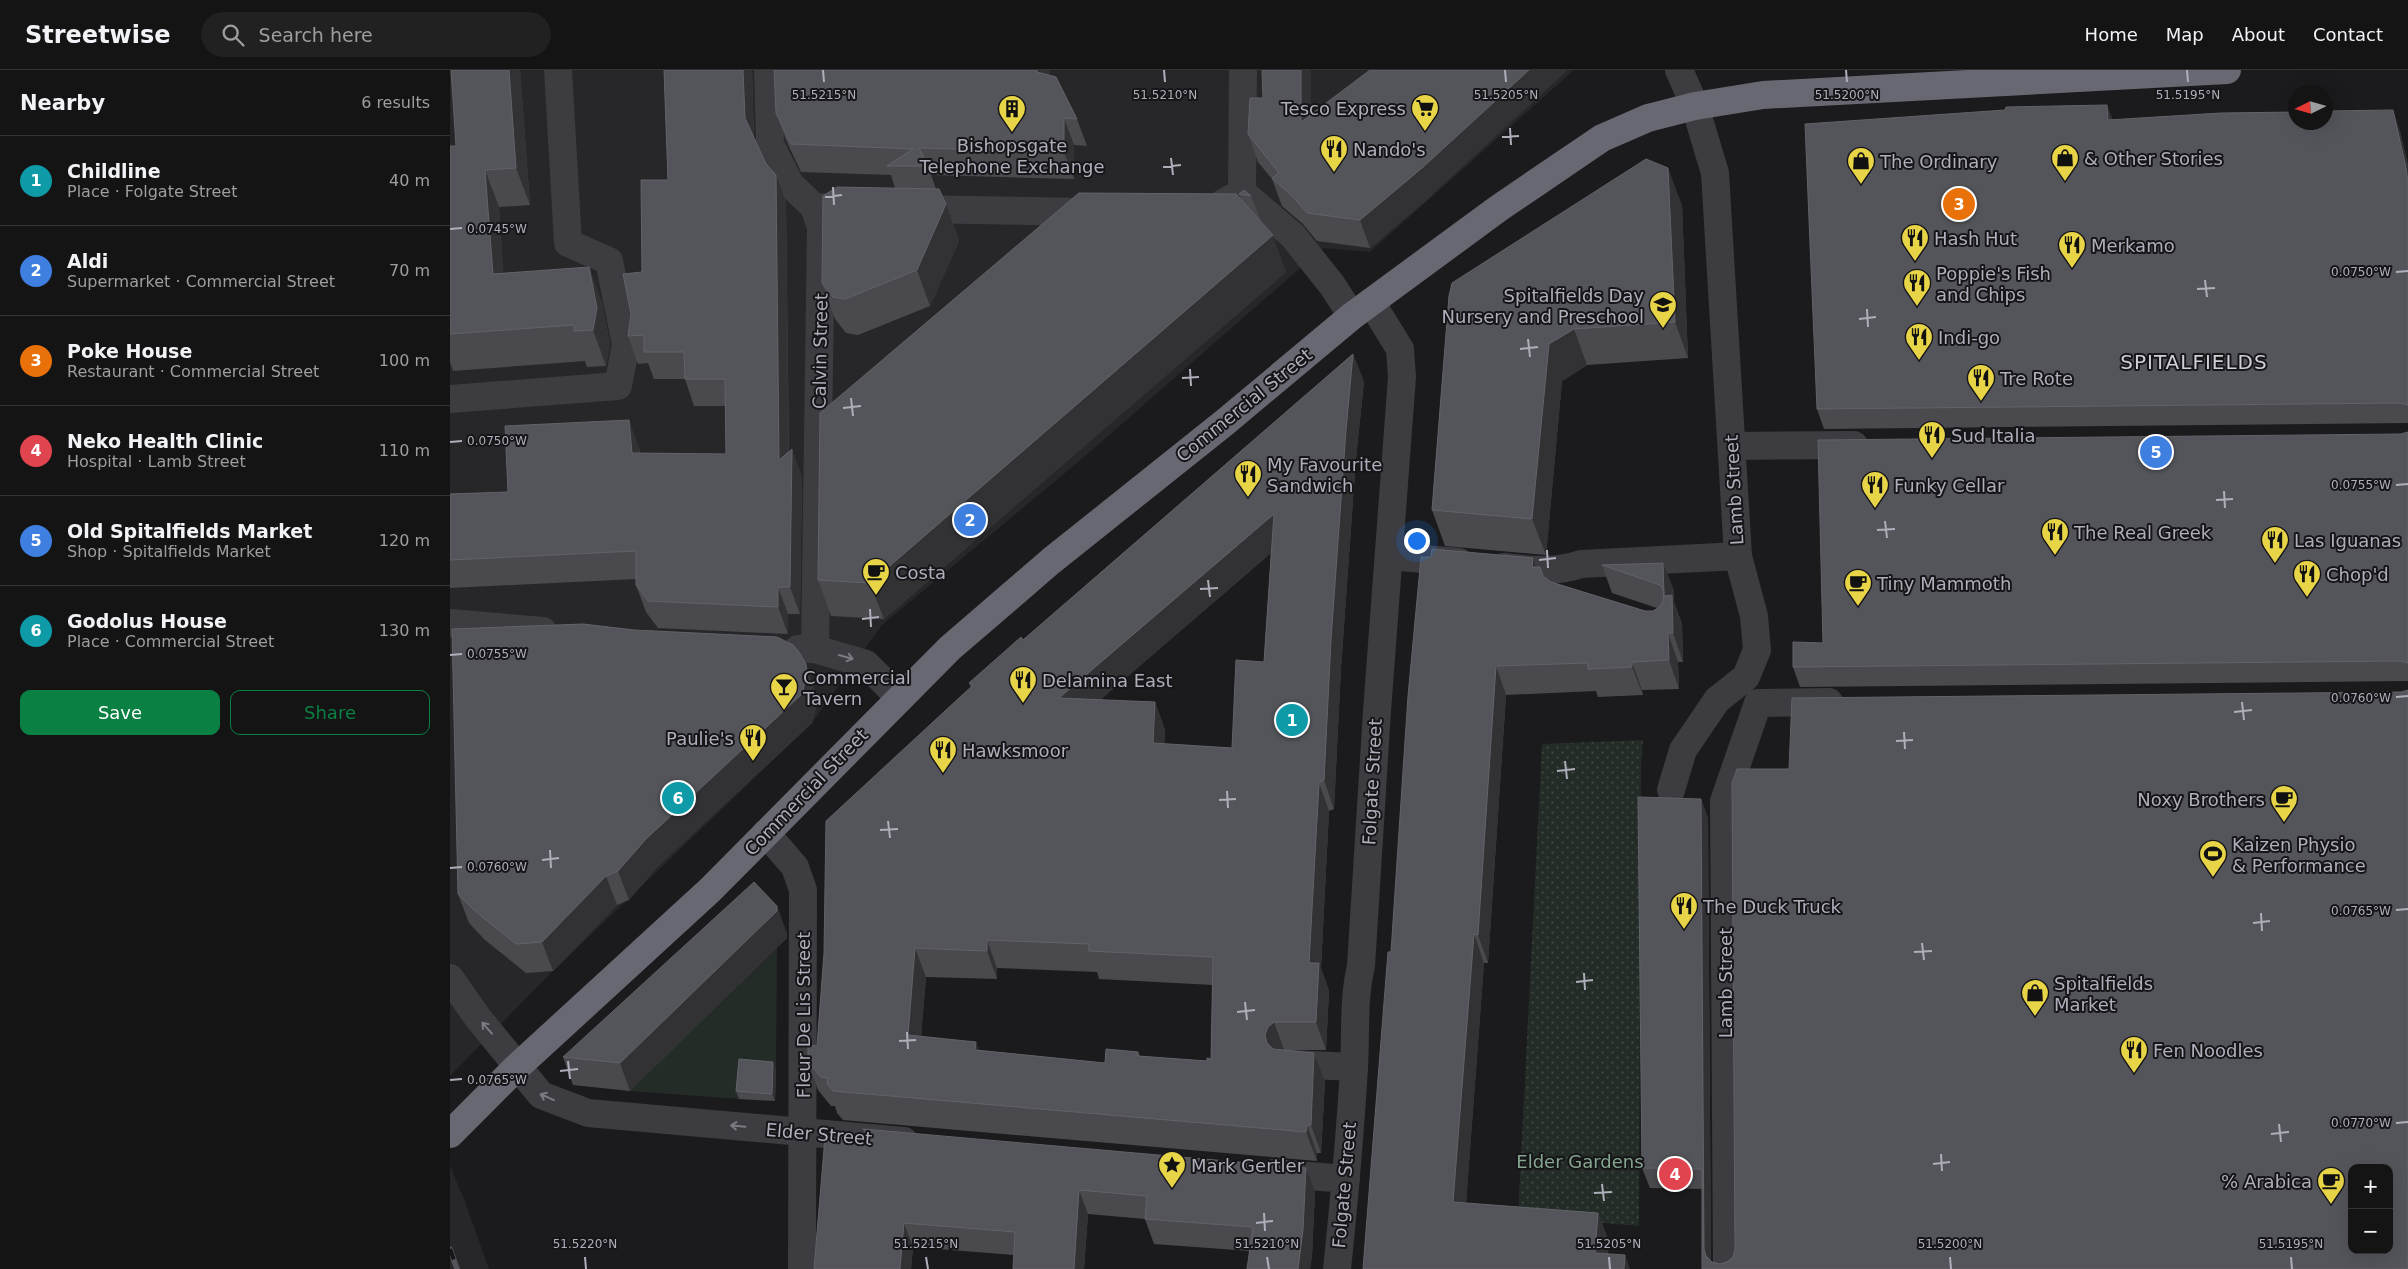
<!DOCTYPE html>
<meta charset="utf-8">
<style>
:root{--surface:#141415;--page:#212122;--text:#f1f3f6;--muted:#9d9ea0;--line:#333334;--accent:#0b8043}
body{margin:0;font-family:"DejaVu Sans",sans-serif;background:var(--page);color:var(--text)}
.controls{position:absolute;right:15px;bottom:15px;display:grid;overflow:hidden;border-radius:10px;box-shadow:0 5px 20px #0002}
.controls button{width:45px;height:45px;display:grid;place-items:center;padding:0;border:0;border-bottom:1px solid var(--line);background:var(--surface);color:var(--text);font:25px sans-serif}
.compass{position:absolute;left:1838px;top:15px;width:45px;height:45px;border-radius:50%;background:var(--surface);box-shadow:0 5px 20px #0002;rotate:265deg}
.you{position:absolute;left:966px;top:470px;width:18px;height:18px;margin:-12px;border:4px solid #fff;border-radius:50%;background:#1a73e8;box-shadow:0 0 0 8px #1a73e833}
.badge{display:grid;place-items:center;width:32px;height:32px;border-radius:50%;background:var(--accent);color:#fff;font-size:16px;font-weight:700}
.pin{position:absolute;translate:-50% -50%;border:2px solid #fff;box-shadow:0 1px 5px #0006}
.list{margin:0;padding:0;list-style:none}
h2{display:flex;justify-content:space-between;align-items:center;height:65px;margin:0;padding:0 20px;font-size:21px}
h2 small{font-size:16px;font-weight:400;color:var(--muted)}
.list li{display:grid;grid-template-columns:32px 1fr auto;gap:15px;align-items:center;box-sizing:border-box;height:90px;padding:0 20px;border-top:1px solid var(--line)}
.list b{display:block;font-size:19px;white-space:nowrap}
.list p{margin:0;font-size:16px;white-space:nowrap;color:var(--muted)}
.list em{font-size:16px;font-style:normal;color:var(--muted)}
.actions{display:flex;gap:10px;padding:15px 20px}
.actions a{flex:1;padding:11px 0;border:1px solid var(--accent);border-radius:10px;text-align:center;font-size:18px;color:var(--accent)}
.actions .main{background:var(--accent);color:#fff}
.icon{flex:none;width:28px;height:28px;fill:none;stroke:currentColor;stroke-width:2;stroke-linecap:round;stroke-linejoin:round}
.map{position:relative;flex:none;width:1958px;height:1199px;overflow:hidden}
header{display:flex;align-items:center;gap:30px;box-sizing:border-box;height:70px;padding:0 25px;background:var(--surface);border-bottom:1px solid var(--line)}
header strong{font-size:24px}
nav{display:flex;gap:28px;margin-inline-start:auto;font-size:18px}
.search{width:350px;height:45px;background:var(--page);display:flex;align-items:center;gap:12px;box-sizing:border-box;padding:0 18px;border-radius:28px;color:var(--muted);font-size:19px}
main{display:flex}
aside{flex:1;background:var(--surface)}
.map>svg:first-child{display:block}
.built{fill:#272629}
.green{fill:#242c27}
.park{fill:url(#park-dots)}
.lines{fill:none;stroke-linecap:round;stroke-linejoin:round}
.minor{stroke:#3c3c41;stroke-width:28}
.highway{stroke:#686872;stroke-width:28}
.rail-casing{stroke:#53535a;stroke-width:5.5}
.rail{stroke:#161518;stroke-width:4;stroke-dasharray:11;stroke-linecap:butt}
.wall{fill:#4a4a4e;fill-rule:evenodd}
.shaded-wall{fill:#323235}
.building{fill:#54555a;stroke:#626369;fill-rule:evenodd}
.oneway{stroke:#7b7b84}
.ticks{fill:none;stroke:#aeafbb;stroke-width:2}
.labels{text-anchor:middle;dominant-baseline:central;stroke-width:4;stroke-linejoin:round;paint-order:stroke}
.poi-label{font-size:18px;fill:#aeafbb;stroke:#161518;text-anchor:start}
.street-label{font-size:18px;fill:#aeafbb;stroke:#161518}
.park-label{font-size:18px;fill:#86a58e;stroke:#161518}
.quarter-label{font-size:20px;letter-spacing:1px;fill:#cecfd7;stroke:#161518}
.ticks-label{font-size:12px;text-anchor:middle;fill:#aeafbb;stroke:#161518;stroke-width:4;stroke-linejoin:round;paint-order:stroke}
</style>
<header>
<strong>Streetwise</strong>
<div class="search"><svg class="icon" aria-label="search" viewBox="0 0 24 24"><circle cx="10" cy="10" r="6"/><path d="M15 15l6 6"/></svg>Search here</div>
<nav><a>Home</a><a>Map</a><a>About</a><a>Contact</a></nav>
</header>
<main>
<aside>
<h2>Nearby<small>6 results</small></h2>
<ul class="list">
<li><span class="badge" style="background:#0f9aa8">1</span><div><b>Childline</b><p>Place · Folgate Street</p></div><em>40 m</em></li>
<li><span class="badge" style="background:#3f7fe0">2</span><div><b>Aldi</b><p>Supermarket · Commercial Street</p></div><em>70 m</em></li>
<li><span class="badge" style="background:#e8710a">3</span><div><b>Poke House</b><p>Restaurant · Commercial Street</p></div><em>100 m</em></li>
<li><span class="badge" style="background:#e0444e">4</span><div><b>Neko Health Clinic</b><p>Hospital · Lamb Street</p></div><em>110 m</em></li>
<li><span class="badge" style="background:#3f7fe0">5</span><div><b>Old Spitalfields Market</b><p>Shop · Spitalfields Market</p></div><em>120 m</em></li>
<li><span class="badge" style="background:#0f9aa8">6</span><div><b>Godolus House</b><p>Place · Commercial Street</p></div><em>130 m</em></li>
</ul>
<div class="actions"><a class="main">Save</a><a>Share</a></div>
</aside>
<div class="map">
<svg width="1958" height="1199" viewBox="0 0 1958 1199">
<defs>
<pattern id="park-dots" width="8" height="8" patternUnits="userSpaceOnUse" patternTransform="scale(1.25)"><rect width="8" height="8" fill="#242c27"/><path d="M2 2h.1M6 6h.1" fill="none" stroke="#414844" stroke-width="1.8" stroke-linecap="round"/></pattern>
</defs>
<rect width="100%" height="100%" fill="#1b1a1c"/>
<path class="built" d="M0 0H1124L920 182 873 178 633 388 432 555 362 653 103 901 0 1006Z
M0 1096 14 1129 39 1199H0Z"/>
<path class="green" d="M327 878 326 999 292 997 289 1029 180 1021Z"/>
<path class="park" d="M1193 670 1191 695 1189 1156 1068 1146 1092 674Z"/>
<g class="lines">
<path class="minor" d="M318 0 320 74 340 114 364 137 371 157 365 579
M792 122 793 0
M364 137 411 138
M459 139 644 142
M754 144 792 122 843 166 882 215 902 246
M0 329 168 316 176 274 159 191 118 173 108 0
M1282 376 1404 375
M939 486 1009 492
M1054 497C1081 500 1105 503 1131 494L1288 486
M0 553 93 561
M348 579H365L416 594 449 627
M1308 633 1379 632
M1221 720 1233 680 1267 630 1296 607 1307 580 1304 546 1288 486 1265 103 1245 36 1229 0
M316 763 345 797 353 820 352 1199
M0 908 28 948 91 1025 138 1043 454 1071
M841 994 904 997
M823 1103 896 1109
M887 1199C894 1132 900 1065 904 998 906 964 903 929 911 896L927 641 952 307 950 279 921 232
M1277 1199 1274 731 1308 633"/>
<path class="highway" d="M0 1064 67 997 260 820 500 578 601 491 774 353 902 246 1049 138 1152 68 1198 48 1245 36 1313 25 1777 0"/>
<defs>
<path id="rail" d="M0 1179 7 1199"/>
</defs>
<use href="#rail" class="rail-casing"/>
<use href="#rail" class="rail"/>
</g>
<path class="wall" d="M70 0 80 135 49 137 53 203 139 197 152 233 160 274 156 296 137 297 135 291 3 301 0 292V76H6Z
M214 0H302L304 68 316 94 336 132 339 382 352 406 350 544H338V564L208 558 196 542 186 515V509L0 518V424L58 422 189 377 190 383 276 384 275 336H244L235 309H204L198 293 188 294 178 266 192 202 218 110Z
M324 0H599V5L627 49 637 76 624 75V109L481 105 486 119 496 134 509 171 480 236 408 265 396 263 385 249 372 213 445 118 441 105 351 102 336 70 326 43Z
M813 28 861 45 982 125 920 178 867 171 853 154 832 136 822 109 808 92 798 64Z
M1663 50 1950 61 1958 95V353L1374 359 1367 339Z
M789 124 801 126 811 151 836 202 434 549 381 546 368 510 791 129Z
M1232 135 1238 288 1137 295 1112 311 1096 485 995 476 982 440 999 226Z
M903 284 914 312 906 388 891 598 884 739 879 741 871 898 879 921 876 980H834L864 983 875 1011 871 1083H867V1091L393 1050 387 1043 385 1036H381L368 1020 358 992 367 976 521 617 519 613 573 570ZM821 483 814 592 782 678 714 674 715 660 705 632 650 630ZM547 898 647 902 649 909 763 915 761 989 757 991 690 986 688 982 655 993 529 980 471 966 476 907 547 909Z
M1958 362V611L1350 617 1343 597 1373 573Z
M981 487 1086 497 1093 506 1101 512 1195 541H1203L1207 538 1162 523 1152 495 1213 493 1224 521V532L1232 554 1233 592H1228L1229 619 1192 620 1193 625 1148 627 1146 621 1056 625 1038 893H1034L1016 1133 1148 1143 1159 1172 1158 1184 913 1199 941 882Z
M1951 622 1958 1199H1252V1119L1200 1118 1192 1098 1251 729 1258 749 1261 1192 1270 1194 1277 1192 1283 1187 1285 1179 1339 699Z
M366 623 367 633 362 653 206 798 179 830 167 835 103 901 76 903 35 870 19 853 8 824Z
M337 863V868L180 1021 123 1015 113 987Z
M326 999 325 1031 289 1029 286 1021Z
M413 1059 865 1122 862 1185 860 1199H797L800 1181 704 1174 695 1149 638 1144 634 1199H563L564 1185 463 1177 461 1199H364L417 1070Z"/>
<path class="shaded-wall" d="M59 0H70L80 135 66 98Z
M293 0H302L304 75 295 48Z
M587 0H599L597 30 587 2Z
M851 0H861V80L851 52Z
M1079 0H1118L982 125 920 178 910 150Z
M1657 35 1665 55 1658 50Z
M1943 40 1950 61 1958 95V112Z
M614 48 624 75V109L614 82Z
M1218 98 1232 135 1238 288 1225 252Z
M35 100 49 137 56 240 43 204Z
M326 105 336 132 339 417 329 390Z
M496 134 509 171 480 236 467 200Z
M823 165 836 202 434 549 420 513Z
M139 197 152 233 160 274 156 296 143 260Z
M1124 259 1137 295 1112 311 1096 485 1082 449 1099 274Z
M903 284 914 312 906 388 891 598 884 739 874 710 881 570 896 360Z
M179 350 189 377 192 410 182 383Z
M342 379 352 406 350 544 340 517Z
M824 444 834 472 619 657 609 628Z
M1083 488 1093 517 1082 497Z
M1213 493 1224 521V532L1232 554 1233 592 1223 563 1214 526Z
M328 517 338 544V564L328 537Z
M1218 563 1228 592 1229 619 1219 590Z
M1182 592 1192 620 1193 625 1182 597Z
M356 594 366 623 367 633 362 653 206 798 179 830 168 801 196 769Z
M1046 596 1056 625 1038 893 1028 865Z
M705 632 715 660 713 702 703 673Z
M869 713 879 741 871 898 879 921 876 980 866 952 859 893Z
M1251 729 1258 749 1261 1199 1256 1186 1254 1179Z
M156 806 167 835 103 901 92 872Z
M327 836 337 863V868L180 1021 170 993Z
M1024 864 1034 893 1014 1160 1003 1132Z
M537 870 547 898V909L537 881Z
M465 878 476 907 469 993 458 965Z
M824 952 834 980 828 985 817 973 815 965 818 957Z
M526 972 537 1001 525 980Z
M864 983 875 1011 871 1083 861 1055Z
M323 992 326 999 325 1031 322 1024Z
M857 1055 867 1083V1091L856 1062Z
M856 1098 865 1122 862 1185 860 1199H848Z
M629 1120 638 1144 634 1199H624Z
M1148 1143 1159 1172 1156 1199 1145 1183Z
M454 1153 463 1177 461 1199H450Z
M1175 1185 1180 1199H1174Z"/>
<path class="building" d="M1 0H59L66 98 35 100 43 204 139 197 147 238 143 260 124 261V255L0 264V76H6Z
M214 0H293L295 48 316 94 326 105 329 390 342 379 340 517H328V537L198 531 186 515V481L0 490V424L58 422 55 356 179 350 182 383 276 384 275 309H235L234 282H194V265L178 266 181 244 173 204 192 202 191 110H218Z
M324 0H587V2L606 7 627 49 614 48V82L469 78 478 96H437L463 79 341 74 326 43Z
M812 0H851V52L920 0H1079L972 98 910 150 857 143 843 127 822 108 829 103 798 64 800 28H813Z
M1657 35 1658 50 1771 43 1846 42V52H1876V41L1943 40 1956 98 1958 112V335L1950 333 1367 339 1355 54 1555 40 1556 37Z
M1196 89 1218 98 1225 252 1124 259 1099 274 1082 449 982 440 999 226 1002 213Z
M387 117 489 119 496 134 467 200 395 229 383 227 372 213 373 126Z
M794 120 801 126 789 124Z
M629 123 786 124 823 165 420 513 368 510 370 343Z
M903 284 896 360 881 570 874 710 869 713 859 893H869L866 952H824L818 957 815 965 817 973 823 979 864 983 861 1055H857L856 1062 383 1021 377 1014 378 1008 371 1007 358 992V975L367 976 374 883 376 751 522 616 519 613 571 567 573 570ZM824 444 814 592 786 590 782 678 703 673 705 632 609 628ZM537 870 639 874V881L763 887 761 989 757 988V991L688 986V982L656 979 655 993 525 980 526 972 458 965 465 878 537 881Z
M1958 362V593L1950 591 1343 597V572L1373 573 1368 370 1951 364Z
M982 479 1083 488 1082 497H1090L1093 506 1101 512 1195 541H1203L1210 537 1213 531 1214 522 1210 515 1152 495 1213 493 1214 526 1222 525 1223 563H1218L1219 590 1182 592V597L1138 599V593L1046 596 1028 865 1024 864 1003 1132 1148 1143 1145 1183 1175 1185 1174 1199H913L938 882H941L958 626 971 487H981Z
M133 554 184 560 327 567 343 575 349 582 356 594 357 605 352 624 196 769 168 801 156 806 92 872 66 874 25 841 8 824 2 559Z
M1958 620V1199H1252V1099L1192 1098 1188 727 1251 729 1254 1179 1256 1186 1262 1192 1270 1194 1277 1192 1283 1187 1285 1179 1282 713 1287 699H1339L1342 628 1951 622ZM1902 1098H1939V1180H1902Z
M304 812 327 836V841L170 993 113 987Z
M289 989 323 992 322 1024 286 1021Z
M413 1059 856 1098 853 1160 848 1199H797L803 1157 695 1149 697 1126 629 1120 624 1199H563L565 1162 454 1153 450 1199H364L375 1067 423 1070Z"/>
<defs><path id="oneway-shaft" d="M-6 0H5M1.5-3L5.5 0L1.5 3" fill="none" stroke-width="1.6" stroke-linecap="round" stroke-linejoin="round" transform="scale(1.25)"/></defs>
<g class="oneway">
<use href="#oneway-shaft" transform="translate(396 587) rotate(16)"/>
<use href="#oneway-shaft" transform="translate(37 958) rotate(-131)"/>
<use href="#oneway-shaft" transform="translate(97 1027) rotate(-156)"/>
<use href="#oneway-shaft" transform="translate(288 1056) rotate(-175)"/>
</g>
<path class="ticks" d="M373 0 374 12M714 0 715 12M1055 0 1056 12M1396 0 1397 12M1737 0 1738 12M1060 58 1061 75M1052 67 1069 66M721 88 723 105M713 97 731 95M383 117 384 135M375 127 392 125M0 159 12 158M1946 202 1958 201M1755 210 1757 227M1747 219 1765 218M1417 239 1418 257M1409 249 1426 247M1078 269 1080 287M1070 279 1088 277M740 299 741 316M732 308 749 307M401 328 403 346M393 338 411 336M0 372 12 371M1946 415 1958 414M1774 421 1775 438M1766 430 1783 429M1435 451 1437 468M1427 460 1445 459M1097 480 1098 498M1089 490 1106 488M758 510 760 527M750 519 768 518M420 539 421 557M412 549 429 547M0 585 12 584M1946 627 1958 626M1792 632 1794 650M1784 642 1802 640M1454 662 1455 679M1446 671 1463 670M1115 691 1117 709M1107 701 1125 699M777 721 778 738M769 730 786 729M438 751 440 768M430 760 448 759M100 780 101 798M92 790 109 788M0 798 12 797M1946 840 1958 839M1811 843 1812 861M1803 853 1820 851M1472 873 1474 890M1464 882 1482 881M1134 903 1135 920M1126 912 1143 910M795 932 797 950M787 942 805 940M457 962 458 979M449 971 466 970M118 991 120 1009M110 1001 128 999M0 1010 12 1009M1946 1053 1958 1052M1829 1054 1831 1072M1821 1064 1839 1062M1491 1084 1492 1101M1483 1094 1500 1092M1152 1114 1154 1131M1144 1123 1162 1122M814 1143 815 1161M806 1153 823 1151M135 1187 136 1199M476 1187 478 1199M817 1187 819 1199M1159 1187 1160 1199M1500 1187 1501 1199M1841 1187 1842 1199"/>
<defs>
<symbol id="supermarket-pin" viewBox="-11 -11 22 30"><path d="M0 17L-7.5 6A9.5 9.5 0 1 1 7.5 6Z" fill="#e8d447" stroke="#161518"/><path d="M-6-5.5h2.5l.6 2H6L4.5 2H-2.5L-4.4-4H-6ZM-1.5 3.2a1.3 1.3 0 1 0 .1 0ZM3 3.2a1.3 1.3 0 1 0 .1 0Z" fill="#111"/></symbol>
<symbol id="building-pin" viewBox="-11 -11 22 30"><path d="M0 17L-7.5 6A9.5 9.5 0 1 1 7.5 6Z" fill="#e8d447" stroke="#161518"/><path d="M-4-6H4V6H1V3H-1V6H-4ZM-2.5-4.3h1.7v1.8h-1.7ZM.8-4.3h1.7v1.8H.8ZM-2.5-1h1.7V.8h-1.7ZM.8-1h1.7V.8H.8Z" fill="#111"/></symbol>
<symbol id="restaurant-pin" viewBox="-11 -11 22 30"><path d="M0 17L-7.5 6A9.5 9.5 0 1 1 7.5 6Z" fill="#e8d447" stroke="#161518"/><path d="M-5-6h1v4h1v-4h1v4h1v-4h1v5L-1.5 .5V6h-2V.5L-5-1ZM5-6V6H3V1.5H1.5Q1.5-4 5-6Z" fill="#111"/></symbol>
<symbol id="shop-pin" viewBox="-11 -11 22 30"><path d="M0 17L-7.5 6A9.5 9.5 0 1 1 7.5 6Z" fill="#e8d447" stroke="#161518"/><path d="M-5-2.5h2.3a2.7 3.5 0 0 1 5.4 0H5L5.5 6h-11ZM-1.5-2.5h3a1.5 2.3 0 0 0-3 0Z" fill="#111"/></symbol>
<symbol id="school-pin" viewBox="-11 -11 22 30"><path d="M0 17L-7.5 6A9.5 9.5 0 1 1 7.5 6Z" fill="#e8d447" stroke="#161518"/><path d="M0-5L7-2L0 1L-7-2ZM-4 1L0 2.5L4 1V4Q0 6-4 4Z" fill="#111"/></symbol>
<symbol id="cafe-pin" viewBox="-11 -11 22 30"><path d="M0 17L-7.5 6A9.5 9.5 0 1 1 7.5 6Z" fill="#e8d447" stroke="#161518"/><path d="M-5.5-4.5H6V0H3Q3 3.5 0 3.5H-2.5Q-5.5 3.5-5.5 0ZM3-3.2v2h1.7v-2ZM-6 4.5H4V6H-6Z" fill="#111"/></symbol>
<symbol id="bar-pin" viewBox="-11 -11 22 30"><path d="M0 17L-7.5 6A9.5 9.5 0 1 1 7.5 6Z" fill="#e8d447" stroke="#161518"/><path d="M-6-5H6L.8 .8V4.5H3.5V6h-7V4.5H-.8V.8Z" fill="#111"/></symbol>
<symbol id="stadium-pin" viewBox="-11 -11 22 30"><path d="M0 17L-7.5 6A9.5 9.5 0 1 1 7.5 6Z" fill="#e8d447" stroke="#161518"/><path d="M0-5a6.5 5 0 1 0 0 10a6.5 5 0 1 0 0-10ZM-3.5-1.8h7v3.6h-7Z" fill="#111"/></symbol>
<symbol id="sight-pin" viewBox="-11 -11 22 30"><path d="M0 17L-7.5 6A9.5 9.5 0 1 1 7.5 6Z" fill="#e8d447" stroke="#161518"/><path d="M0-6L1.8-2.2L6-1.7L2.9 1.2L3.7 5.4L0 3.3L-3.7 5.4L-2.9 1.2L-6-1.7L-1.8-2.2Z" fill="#111"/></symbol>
</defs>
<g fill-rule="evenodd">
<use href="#supermarket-pin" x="959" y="22" width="32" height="43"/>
<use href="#building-pin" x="546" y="23" width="32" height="43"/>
<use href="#restaurant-pin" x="868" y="63" width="32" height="43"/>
<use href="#shop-pin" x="1599" y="72" width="32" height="43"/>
<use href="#shop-pin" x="1395" y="75" width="32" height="43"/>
<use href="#restaurant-pin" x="1449" y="152" width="32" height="43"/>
<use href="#restaurant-pin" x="1606" y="159" width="32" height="43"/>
<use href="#restaurant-pin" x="1451" y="197" width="32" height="43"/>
<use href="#school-pin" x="1197" y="219" width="32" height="43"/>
<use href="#restaurant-pin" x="1453" y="251" width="32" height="43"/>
<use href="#restaurant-pin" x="1515" y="292" width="32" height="43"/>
<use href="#restaurant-pin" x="1466" y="349" width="32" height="43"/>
<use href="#restaurant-pin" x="782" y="388" width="32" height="43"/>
<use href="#restaurant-pin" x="1409" y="399" width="32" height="43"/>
<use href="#restaurant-pin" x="1589" y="446" width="32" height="43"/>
<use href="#restaurant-pin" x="1809" y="454" width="32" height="43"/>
<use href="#cafe-pin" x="410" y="486" width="32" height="43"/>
<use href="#restaurant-pin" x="1841" y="488" width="32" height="43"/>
<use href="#cafe-pin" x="1392" y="497" width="32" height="43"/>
<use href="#restaurant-pin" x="557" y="594" width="32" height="43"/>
<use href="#bar-pin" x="318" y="601" width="32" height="43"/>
<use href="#restaurant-pin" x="287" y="652" width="32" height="43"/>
<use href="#restaurant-pin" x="477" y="664" width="32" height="43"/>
<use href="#cafe-pin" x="1818" y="713" width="32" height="43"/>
<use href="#stadium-pin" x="1747" y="768" width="32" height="43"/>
<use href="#restaurant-pin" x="1218" y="820" width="32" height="43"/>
<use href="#shop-pin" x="1569" y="907" width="32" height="43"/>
<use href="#restaurant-pin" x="1668" y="964" width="32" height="43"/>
<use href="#sight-pin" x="706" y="1079" width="32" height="43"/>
<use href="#cafe-pin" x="1865" y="1095" width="32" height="43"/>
</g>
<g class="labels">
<g class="poi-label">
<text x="956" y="38" text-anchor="end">Tesco Express</text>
<text x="562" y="75" text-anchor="middle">Bishopsgate<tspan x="562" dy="21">Telephone Exchange</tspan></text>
<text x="903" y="79">Nando's</text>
<text x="1634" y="88">&amp; Other Stories</text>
<text x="1430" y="91">The Ordinary</text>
<text x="1484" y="168">Hash Hut</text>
<text x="1641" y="175">Merkamo</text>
<text x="1486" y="203">Poppie's Fish<tspan x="1486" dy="21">and Chips</tspan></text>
<text x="1194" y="225" text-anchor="end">Spitalfields Day<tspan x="1194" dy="21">Nursery and Preschool</tspan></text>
<text x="1488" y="267">Indi-go</text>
<text x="1550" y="308">Tre Rote</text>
<text x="1501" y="365">Sud Italia</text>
<text x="817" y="394">My Favourite<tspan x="817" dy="21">Sandwich</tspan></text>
<text x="1444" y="415">Funky Cellar</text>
<text x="1624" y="462">The Real Greek</text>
<text x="1844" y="470">Las Iguanas</text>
<text x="445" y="502">Costa</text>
<text x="1876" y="504">Chop'd</text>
<text x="1427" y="513">Tiny Mammoth</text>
<text x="353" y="607">Commercial<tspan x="353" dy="21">Tavern</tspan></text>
<text x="592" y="610">Delamina East</text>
<text x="284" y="668" text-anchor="end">Paulie's</text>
<text x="512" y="680">Hawksmoor</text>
<text x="1815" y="729" text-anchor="end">Noxy Brothers</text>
<text x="1782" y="774">Kaizen Physio<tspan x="1782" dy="21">&amp; Performance</tspan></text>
<text x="1253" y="836">The Duck Truck</text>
<text x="1604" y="913">Spitalfields<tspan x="1604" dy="21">Market</tspan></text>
<text x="1703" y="980">Fen Noodles</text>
<text x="741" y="1095">Mark Gertler</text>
<text x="1862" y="1111" text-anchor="end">% Arabica</text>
</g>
<g class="street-label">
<text transform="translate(370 281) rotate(-89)">Calvin Street</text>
<text transform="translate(794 335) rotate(-39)">Commercial Street</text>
<text transform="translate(1284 420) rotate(-93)">Lamb Street</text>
<text transform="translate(922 712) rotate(-87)">Folgate Street</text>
<text transform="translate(356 722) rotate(-46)">Commercial Street</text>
<text transform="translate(1275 913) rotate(-90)">Lamb Street</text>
<text transform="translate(353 945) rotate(-90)">Fleur De Lis Street</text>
<text transform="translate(369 1064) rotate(5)">Elder Street</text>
<text transform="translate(894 1115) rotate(-85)">Folgate Street</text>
</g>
<g class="park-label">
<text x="1130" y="1091">Elder Gardens</text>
</g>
<g class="quarter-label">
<text x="1744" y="292">SPITALFIELDS</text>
</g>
</g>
<g class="ticks-label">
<text x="374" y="29">51.5215°N</text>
<text x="715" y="29">51.5210°N</text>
<text x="1056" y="29">51.5205°N</text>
<text x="1397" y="29">51.5200°N</text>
<text x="1738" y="29">51.5195°N</text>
<text x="47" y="163">0.0745°W</text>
<text x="1911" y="206">0.0750°W</text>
<text x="47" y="375">0.0750°W</text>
<text x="1911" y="419">0.0755°W</text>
<text x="47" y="588">0.0755°W</text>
<text x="1911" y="632">0.0760°W</text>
<text x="47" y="801">0.0760°W</text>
<text x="1911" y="845">0.0765°W</text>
<text x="47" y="1014">0.0765°W</text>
<text x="1911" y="1057">0.0770°W</text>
<text x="135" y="1178">51.5220°N</text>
<text x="476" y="1178">51.5215°N</text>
<text x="817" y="1178">51.5210°N</text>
<text x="1159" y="1178">51.5205°N</text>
<text x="1500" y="1178">51.5200°N</text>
<text x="1841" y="1178">51.5195°N</text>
</g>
</svg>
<div class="controls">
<button>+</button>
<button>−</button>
</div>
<svg class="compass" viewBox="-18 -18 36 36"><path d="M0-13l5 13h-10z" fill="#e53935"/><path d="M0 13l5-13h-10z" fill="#9d9ea0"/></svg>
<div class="you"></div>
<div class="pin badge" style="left:842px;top:650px;background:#0f9aa8">1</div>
<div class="pin badge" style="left:520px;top:450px;background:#3f7fe0">2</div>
<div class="pin badge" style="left:1509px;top:134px;background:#e8710a">3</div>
<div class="pin badge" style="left:1225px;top:1104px;background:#e0444e">4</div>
<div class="pin badge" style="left:1706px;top:382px;background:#3f7fe0">5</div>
<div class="pin badge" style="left:228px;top:728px;background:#0f9aa8">6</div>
</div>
</main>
